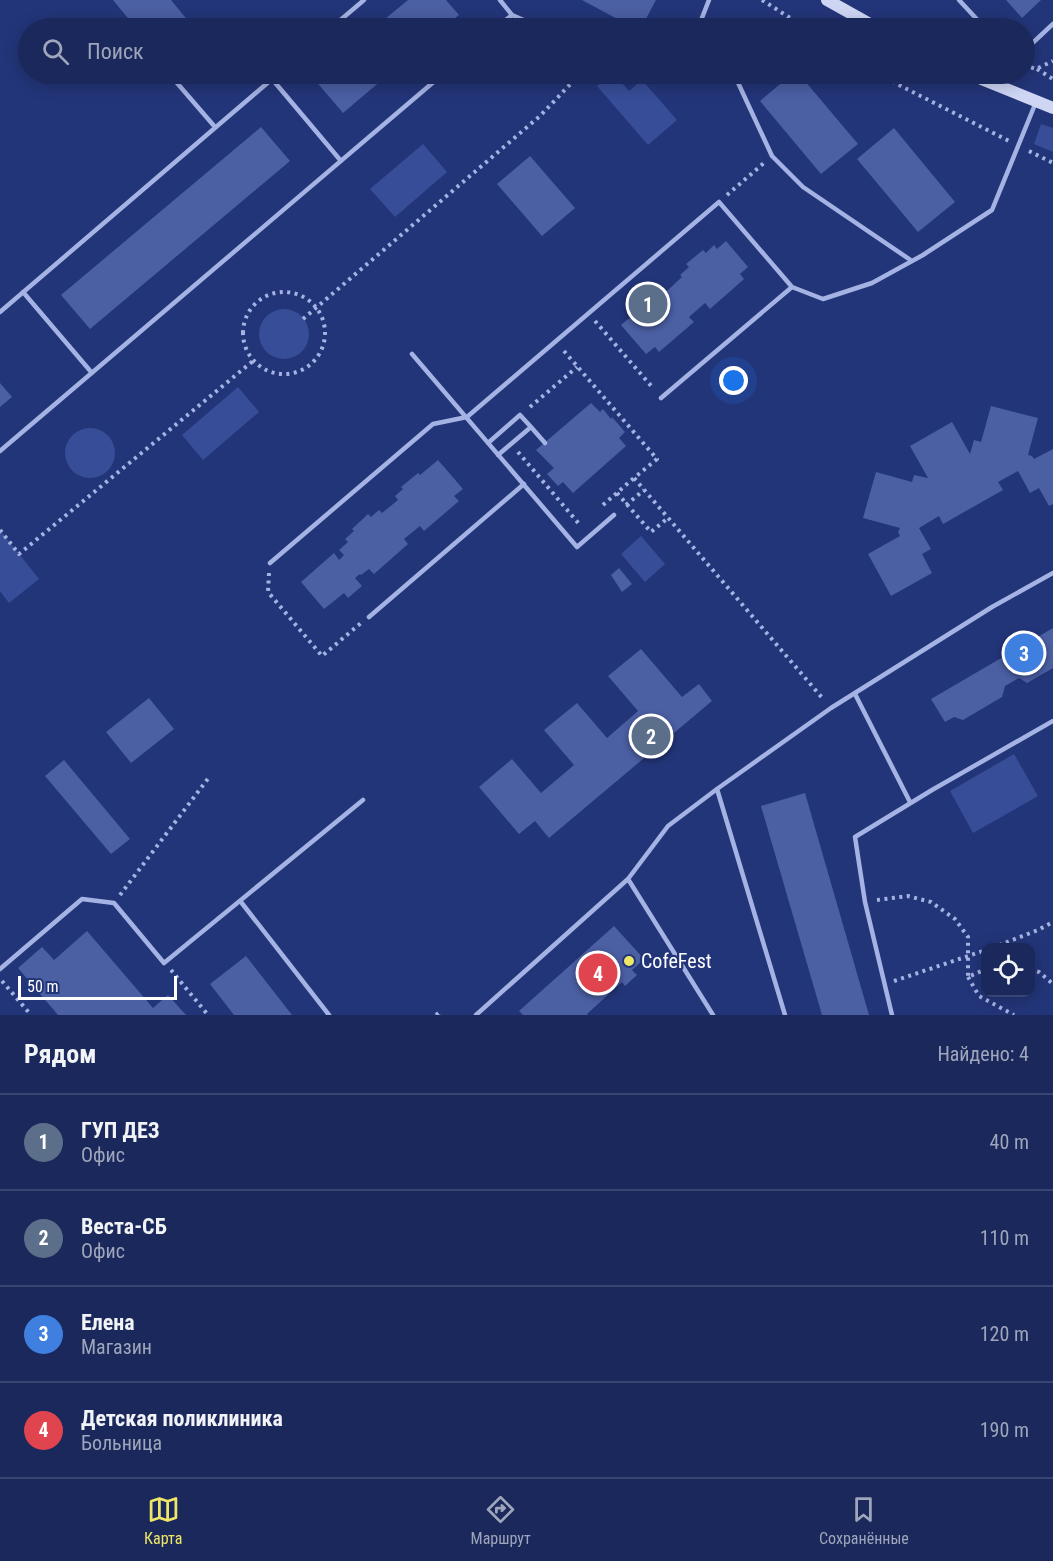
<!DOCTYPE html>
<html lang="ru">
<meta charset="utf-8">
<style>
:root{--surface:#1a285b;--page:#233061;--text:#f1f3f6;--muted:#9fa6bb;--line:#384471;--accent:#efe668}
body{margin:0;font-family:"Roboto Condensed",sans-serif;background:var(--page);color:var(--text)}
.controls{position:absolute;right:18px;bottom:18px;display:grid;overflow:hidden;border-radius:12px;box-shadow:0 3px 15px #0003}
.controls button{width:54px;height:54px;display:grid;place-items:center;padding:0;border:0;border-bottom:2px solid var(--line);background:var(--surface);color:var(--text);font:30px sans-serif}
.scale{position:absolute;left:18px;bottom:15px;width:159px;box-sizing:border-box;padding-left:6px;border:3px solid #fff;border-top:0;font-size:16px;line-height:21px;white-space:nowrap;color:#fff;-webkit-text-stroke:4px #233579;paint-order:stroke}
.you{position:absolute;left:734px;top:381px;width:21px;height:21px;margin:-15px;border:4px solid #fff;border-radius:50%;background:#1a73e8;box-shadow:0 0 0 9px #1a73e833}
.badge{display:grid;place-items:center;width:39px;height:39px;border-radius:50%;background:var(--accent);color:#fff;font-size:20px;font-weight:700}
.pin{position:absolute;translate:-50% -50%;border:3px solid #fff;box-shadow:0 2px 6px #0006}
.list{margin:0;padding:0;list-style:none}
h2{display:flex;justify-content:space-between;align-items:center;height:78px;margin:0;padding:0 24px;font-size:26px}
h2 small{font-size:20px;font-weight:400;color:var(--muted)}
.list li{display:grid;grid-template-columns:39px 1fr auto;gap:18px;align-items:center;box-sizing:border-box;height:96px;padding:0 24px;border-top:2px solid var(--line)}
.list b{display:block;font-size:22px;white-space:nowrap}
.list p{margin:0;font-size:20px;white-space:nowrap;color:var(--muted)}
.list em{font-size:20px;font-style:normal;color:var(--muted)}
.icon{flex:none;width:33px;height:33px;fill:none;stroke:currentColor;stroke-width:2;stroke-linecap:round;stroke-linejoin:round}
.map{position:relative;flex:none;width:1053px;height:1015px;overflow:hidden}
.search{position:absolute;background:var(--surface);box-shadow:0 3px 15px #0003;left:18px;right:18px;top:18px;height:66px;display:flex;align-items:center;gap:15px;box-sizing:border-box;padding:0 21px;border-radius:33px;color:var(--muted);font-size:22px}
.sheet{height:462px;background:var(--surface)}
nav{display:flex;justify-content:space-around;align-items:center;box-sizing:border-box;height:84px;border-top:2px solid var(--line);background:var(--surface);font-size:16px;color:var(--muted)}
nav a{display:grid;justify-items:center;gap:3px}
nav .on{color:var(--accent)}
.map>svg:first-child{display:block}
.green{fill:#374d97}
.building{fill:#4b5fa3}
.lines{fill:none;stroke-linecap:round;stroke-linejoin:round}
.path{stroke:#a5b3e4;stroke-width:4;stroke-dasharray:3 4.5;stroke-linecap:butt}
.lane{stroke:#a5b3e4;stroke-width:4.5}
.secondary{stroke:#ced6f4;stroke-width:12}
.poi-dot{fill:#efe668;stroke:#233579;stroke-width:2}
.labels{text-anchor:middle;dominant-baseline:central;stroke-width:4.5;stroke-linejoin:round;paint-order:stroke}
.poi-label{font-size:20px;fill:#fff;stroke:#233579;text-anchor:start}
</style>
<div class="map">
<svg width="1053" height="1015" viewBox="0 0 1053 1015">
<rect width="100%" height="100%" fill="#233579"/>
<path class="green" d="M611 74H614L629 91 642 80 677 120 648 145 597 86Z
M1041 124 1053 128V152L1034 144Z
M423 144 447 172 395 217 370 189Z
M259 334a25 25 0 1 1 50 0a25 25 0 1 1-50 0Z
M238 387 259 412 203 460 182 435Z
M65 453a25 25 0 1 1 50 0a25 25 0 1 1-50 0Z
M0 530 39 579 9 603 0 591Z
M641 536 665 564 645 582 621 554Z
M1014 754 1038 796 973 833 950 791Z"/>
<path class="building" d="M113 0H171L194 28H136Z
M408 0H446L459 15 443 28H374Z
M582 0H656L641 28H634Z
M1006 0H1041L1022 18Z
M320 74H389L343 113 314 79Z
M792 74H799L858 144 821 174 760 101Z
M261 127 290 161 90 329 61 295Z
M894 128 955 202 918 232 857 159Z
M530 156 575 208 542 236 497 184Z
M726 241 748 267 740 274 744 279 710 309 705 303 689 317 694 322 659 352 655 347 646 354 621 325 638 311 635 308 653 292 656 295 664 288 667 291 682 277 680 275 689 267 686 264 703 250 706 253 714 245 717 249Z
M0 383 12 397 0 407Z
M591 403 600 412 603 409 611 419 612 417 625 432 619 438 626 446 573 493 563 482 558 486 547 474 554 468 536 450Z
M991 406 1038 418 1028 455 1032 456 1034 459 1053 449V504L1049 506 1039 488 1030 493 1018 471 998 482 1003 490 943 524 939 516 919 528 931 549 922 554 932 573 891 596 868 554 900 536 898 532 900 528 863 518 876 472 912 482 914 475 928 478 910 446 952 422 970 454 974 440 981 442Z
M438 460 463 489 454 496 459 501 424 531 420 526 404 539 408 544 374 574 369 569 361 575 360 574 355 578 362 586 348 598 344 593 324 609 301 582 334 553 339 560 344 555 339 550 348 542 345 539 354 531 352 529 368 514 371 517 379 510 382 513 398 500 395 496 403 489 401 487 418 473 420 475Z
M619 568 632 584 622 592 611 575Z
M1053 628V668L1027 683 1019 678 1005 686 1002 697 963 720 954 717 945 722 931 699Z
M641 649 682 697 699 684 712 701 549 838 535 821 519 834 479 787 512 759 541 793 574 765 544 730 577 703 607 738 638 711 608 676Z
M149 698 174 729 131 763 106 732Z
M64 760 130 839 111 854 45 776Z
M805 793 869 1015H822L761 806Z
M614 926 644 959 632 970 637 975 625 986 622 982 587 1014 588 1015H523L519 1011Z
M87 931 153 1008 168 995 186 1015H58L18 968 42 947 54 960Z
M246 956 292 1015H234L210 984Z"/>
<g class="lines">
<path class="path" d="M762 0 806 28
M1024 65 1036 69 1053 61
M1037 69 1053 79
M879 74 899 85 1009 141
M1029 151 1053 163
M727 195 764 163
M243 333a41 41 0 1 1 82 0a41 41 0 1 1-82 0Z
M303 319 540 116 580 74
M595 321 653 388
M564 351 657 459 634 478 824 700
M530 407 577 367
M518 452 580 525
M617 493 651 532 668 518
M603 505 634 478
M626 505 644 490
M0 530 19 554 253 361
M269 573 268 592 322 656 361 623
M120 895 210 776
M877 900 908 896 931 902 955 919 968 937V977L986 969
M992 948 1038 930 1053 922
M1030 969 1039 972 1053 984
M171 970 208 1015
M968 977 979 996 1014 1015
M2 981 31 1015
M894 981 986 950
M436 1015 440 1012 439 1015"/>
<path class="lane" d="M500 0 512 15 542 28
M959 0 985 28
M109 23 113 28
M331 28 364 0
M496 28 512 15
M698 28 709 0
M1024 51 1053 24
M159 74 171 76 215 127
M734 74 772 156 803 187 912 261
M272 79 341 161
M994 82 1002 74
M23 292 92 373
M0 312 278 74
M412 354 577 547 614 515
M661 398 792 287
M488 443 520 415 531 427
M0 451 443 74
M498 455 531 427 545 443
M270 563 433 424 467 417 719 202 792 287 823 299 872 283 923 255 992 210 1036 102
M369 617 524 484
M855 694 910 802
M717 789 785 1015
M628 879 713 1015
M241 902 329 1015
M0 969 82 899 114 903 164 963 363 800
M476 1015 628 879 668 826 717 789 831 708 992 607 1053 573
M892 1015 865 902 855 837 932 790 1053 721"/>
<path class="secondary" d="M827 0 877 28
M969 74 1053 108"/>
</g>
<circle class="poi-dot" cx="629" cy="961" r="6"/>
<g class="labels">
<g class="poi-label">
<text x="641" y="961">CofeFest</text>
</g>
</g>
</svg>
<div class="controls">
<button><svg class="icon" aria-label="locate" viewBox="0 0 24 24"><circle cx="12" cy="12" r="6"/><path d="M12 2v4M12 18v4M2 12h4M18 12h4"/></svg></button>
</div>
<div class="scale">50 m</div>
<div class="you"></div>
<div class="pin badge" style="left:648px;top:304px;background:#5c6f8a">1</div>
<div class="pin badge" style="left:651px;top:736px;background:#5c6f8a">2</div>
<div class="pin badge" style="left:1024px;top:653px;background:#3f7fe0">3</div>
<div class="pin badge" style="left:598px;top:973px;background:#e0444e">4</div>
<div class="search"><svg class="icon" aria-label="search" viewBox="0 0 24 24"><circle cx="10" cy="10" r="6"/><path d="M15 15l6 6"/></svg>Поиск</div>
</div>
<section class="sheet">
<h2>Рядом<small>Найдено: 4</small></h2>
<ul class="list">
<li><span class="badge" style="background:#5c6f8a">1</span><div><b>ГУП ДЕЗ</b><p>Офис</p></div><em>40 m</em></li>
<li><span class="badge" style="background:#5c6f8a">2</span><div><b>Веста-СБ</b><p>Офис</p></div><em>110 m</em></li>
<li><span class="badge" style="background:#3f7fe0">3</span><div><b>Елена</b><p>Магазин</p></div><em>120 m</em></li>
<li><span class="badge" style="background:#e0444e">4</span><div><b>Детская поликлиника</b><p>Больница</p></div><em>190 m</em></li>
</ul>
</section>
<nav>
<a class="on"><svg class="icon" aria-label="map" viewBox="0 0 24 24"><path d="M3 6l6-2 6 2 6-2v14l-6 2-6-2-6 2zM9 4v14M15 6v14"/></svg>Карта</a>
<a><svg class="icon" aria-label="directions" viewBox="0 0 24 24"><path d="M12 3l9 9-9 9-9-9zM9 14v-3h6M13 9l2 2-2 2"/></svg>Маршрут</a>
<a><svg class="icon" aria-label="saved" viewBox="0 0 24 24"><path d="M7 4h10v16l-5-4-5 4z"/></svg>Сохранённые</a>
</nav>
